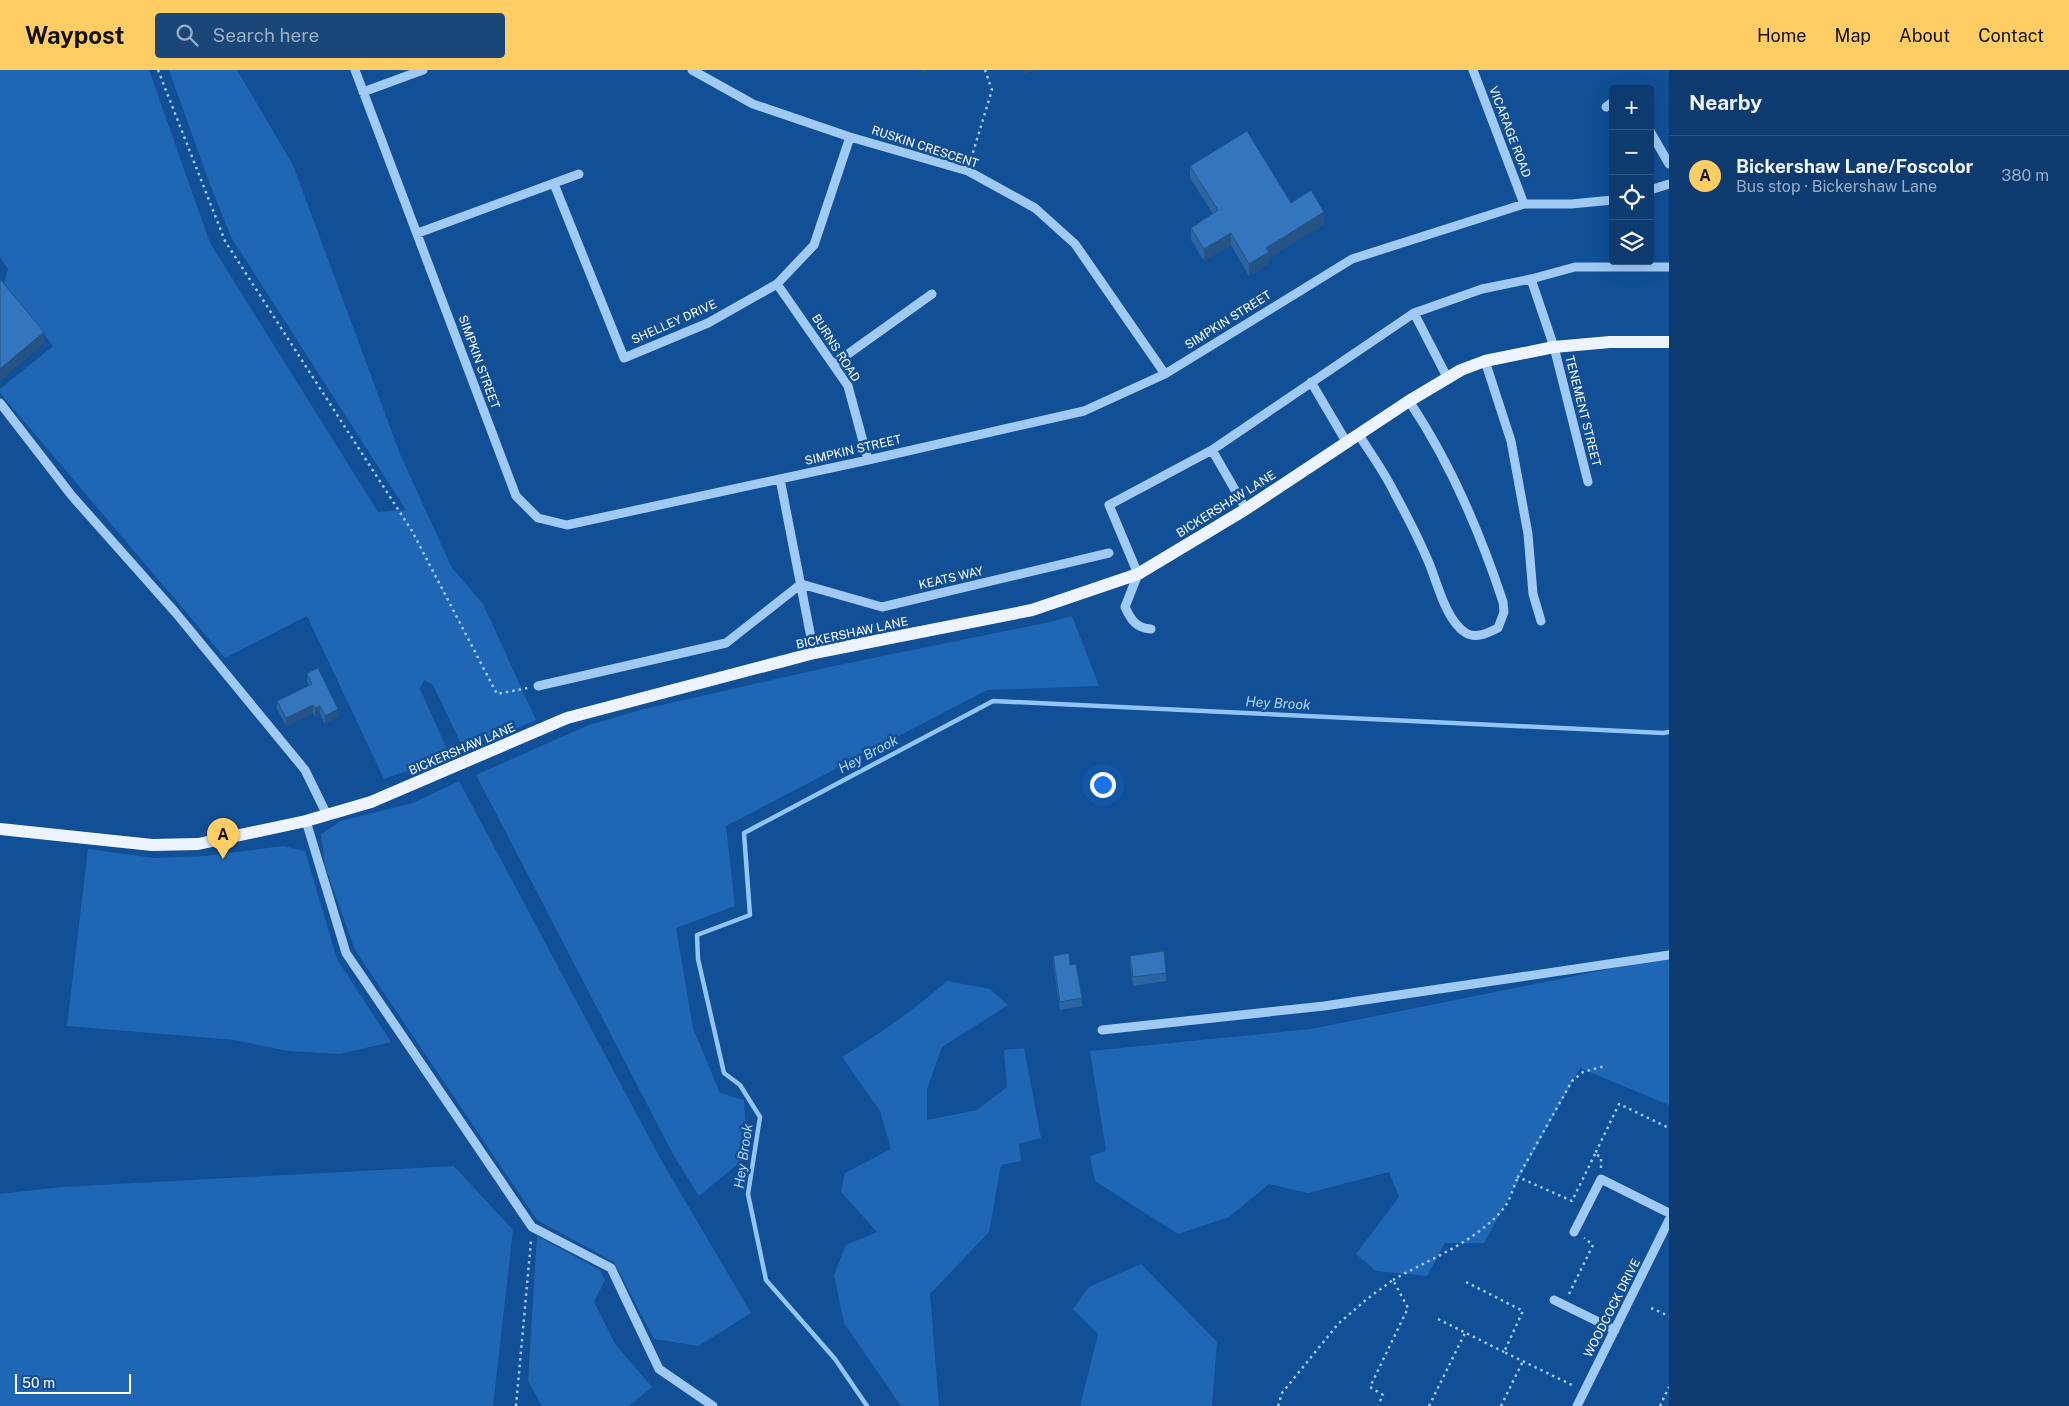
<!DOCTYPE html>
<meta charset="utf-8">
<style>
:root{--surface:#0d3b70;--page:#1b4678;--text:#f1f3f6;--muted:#9aadc3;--line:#2d5583;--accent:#ffcd63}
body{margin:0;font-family:"Public Sans",sans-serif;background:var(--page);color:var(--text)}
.controls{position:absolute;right:15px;top:15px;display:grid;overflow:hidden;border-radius:5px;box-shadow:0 5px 20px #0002}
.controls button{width:45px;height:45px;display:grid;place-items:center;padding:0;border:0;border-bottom:1px solid var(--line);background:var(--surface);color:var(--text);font:25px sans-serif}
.scale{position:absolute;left:15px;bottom:12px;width:116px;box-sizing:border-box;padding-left:5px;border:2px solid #fff;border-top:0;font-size:14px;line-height:18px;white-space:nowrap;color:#fff;-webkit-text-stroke:4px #114f96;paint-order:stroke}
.you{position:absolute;left:1102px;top:714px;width:18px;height:18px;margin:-12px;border:4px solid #fff;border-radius:50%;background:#1a73e8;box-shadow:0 0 0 8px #1a73e833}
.badge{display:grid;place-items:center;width:32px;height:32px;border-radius:50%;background:var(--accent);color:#111;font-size:16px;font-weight:700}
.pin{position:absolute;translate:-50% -41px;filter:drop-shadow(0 1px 2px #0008)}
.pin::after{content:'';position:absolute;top:26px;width:18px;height:15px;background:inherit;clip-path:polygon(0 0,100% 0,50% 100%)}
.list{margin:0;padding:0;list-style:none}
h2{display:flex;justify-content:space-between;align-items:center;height:65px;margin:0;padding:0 20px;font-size:21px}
h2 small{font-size:16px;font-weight:400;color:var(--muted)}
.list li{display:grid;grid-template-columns:32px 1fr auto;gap:15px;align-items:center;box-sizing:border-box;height:80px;padding:0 20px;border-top:1px solid var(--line)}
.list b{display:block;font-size:19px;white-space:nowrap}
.list p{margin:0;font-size:16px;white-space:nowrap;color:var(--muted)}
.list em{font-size:16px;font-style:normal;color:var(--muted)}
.icon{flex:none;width:28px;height:28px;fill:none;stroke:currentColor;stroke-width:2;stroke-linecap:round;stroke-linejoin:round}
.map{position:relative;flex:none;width:1669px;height:1336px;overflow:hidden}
header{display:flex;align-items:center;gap:30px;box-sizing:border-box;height:70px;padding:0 25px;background:var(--accent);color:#111}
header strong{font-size:24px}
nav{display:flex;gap:28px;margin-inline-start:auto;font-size:18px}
.search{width:350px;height:45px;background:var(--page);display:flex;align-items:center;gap:12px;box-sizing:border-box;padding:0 18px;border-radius:5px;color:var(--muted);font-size:19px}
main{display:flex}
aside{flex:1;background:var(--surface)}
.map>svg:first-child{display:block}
.green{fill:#1f67b4}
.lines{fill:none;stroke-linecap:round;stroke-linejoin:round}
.stream{stroke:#92c4f7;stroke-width:4.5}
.path{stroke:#a0c9f4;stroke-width:2.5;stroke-dasharray:2.5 4;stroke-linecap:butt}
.minor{stroke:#a0c9f4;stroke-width:9}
.major{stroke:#edf4ff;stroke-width:12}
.wall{fill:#2d65a3}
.shaded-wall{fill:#245384}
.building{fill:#3476bd;stroke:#245384}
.labels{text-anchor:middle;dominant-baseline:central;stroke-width:5;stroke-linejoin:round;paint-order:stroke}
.street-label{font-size:12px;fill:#fff;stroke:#114f96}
.water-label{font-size:14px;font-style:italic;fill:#add3fa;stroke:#114f96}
</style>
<header>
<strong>Waypost</strong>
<div class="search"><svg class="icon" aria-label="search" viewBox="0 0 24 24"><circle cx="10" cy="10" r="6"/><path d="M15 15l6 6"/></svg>Search here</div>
<nav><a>Home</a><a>Map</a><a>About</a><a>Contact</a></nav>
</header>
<main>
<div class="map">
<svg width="1669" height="1336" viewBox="0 0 1669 1336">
<rect width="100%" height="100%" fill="#114f96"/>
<path class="green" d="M0 0H149L210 173 378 442 406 440 231 167 209 112 169 0H237L293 95 400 384 452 498 483 534 536 650 464 680 433 615 424 610 420 619 450 686 384 709 307 546 225 588 0 323V319L53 276 4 213 8 199 0 187Z
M1072 546 1099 616 987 620 726 756 735 836 676 858 693 958 720 1023 744 1030 746 1064 739 1093 699 1126 674 1086 476 705 589 655 644 639 834 596 1050 552Z
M459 711 660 1088 751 1243 698 1276 654 1269 614 1192 537 1150 355 880 325 796 321 764 341 751 413 733Z
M283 776 305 781 337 889 391 972 340 984 288 981 235 970 67 956 88 779 154 788 206 786Z
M1669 887V1035L1580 998 1484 1173H1445L1427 1206 1376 1201 1356 1184 1399 1127 1389 1102 1308 1123 1269 1114 1229 1147 1178 1164 1095 1111 1090 1086 1106 1081 1090 981 1311 959Z
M947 911 990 919 1008 935 942 977 927 1019V1050L977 1040 1007 1017 1004 980 1024 978 1041 1068 1019 1074 1021 1091 1001 1095 989 1162 930 1224 939 1336H901L844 1253 834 1205 846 1175 877 1162 841 1122 845 1103 891 1079 880 1041 842 987C879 964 914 940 947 911Z
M454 1096 513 1160 493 1336H0V1124L62 1117Z
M537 1166 600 1200 605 1210 594 1232 615 1274 652 1317 629 1336H542L528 1311Z
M1141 1194 1217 1272 1212 1336H1080L1098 1264 1073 1239 1089 1217Z"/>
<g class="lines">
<path class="stream" d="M867 1336 835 1289 766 1210 748 1124 760 1047 740 1015 724 1003 698 889 697 865 750 845 744 763 993 631 1663 663 1669 662"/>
<path class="path" d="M158 0 225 171 412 461 497 624 528 618
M971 89 992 20 985 0
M1595 1084 1572 1131 1518 1107 1572 1011 1583 1002 1605 996
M1601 1098V1087L1595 1084 1619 1034 1669 1058
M1393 1210C1429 1189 1481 1170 1506 1135 1511 1127 1514 1116 1518 1107
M1466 1212 1523 1241 1504 1282 1574 1316
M1569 1224 1593 1175 1584 1168
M1651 1238 1669 1246
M1438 1249 1504 1282
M516 1336 531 1171
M1278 1336 1282 1323 1338 1254 1367 1229 1393 1210 1408 1238 1370 1317 1383 1325 1378 1335
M1429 1336 1465 1263
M1501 1336 1523 1291
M1660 1336 1669 1317"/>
<path class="minor" d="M355 0 516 426 538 448 567 455 868 390 1084 341 1165 304 1352 189 1524 134H1571L1613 130
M692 0 753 34 850 67 968 101 1035 138 1075 174 1165 304
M1473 0 1524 134
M363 22 423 0
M1606 37 1613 32
M1650 61 1669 94
M554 114 624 288 708 253 777 214 814 175 850 67
M1650 120 1669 114
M418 163 579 104
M1531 209 1554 277 1588 412
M777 214 848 316 868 390
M1414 243 1447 307
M1485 291 1511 371 1528 464 1533 524 1541 551
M834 294 932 224
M1311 312 1347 373
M0 333 72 426 175 542 305 700 327 745
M1359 365C1371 384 1385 403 1395 424 1407 446 1419 469 1429 493 1437 512 1446 551 1466 563 1476 569 1488 563 1498 558L1504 542 1503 532C1480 462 1450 392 1409 331
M1212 380 1246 439
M780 409 814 583
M1151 559C1136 558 1131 550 1125 537L1138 504 1109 435 1212 380 1414 243 1482 219 1531 209 1575 197H1669
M538 616 726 573 801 514 882 537 1109 483
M306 751 346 883 532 1157 611 1198 659 1299 713 1336
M1102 960 1324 936 1669 885
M1574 1162 1601 1109 1669 1143
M1554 1230 1615 1260
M1577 1336 1669 1150"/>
<path class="major" d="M0 759 152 775 198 774 306 751 371 732 567 648 814 583 1032 540 1138 504 1246 439 1409 331 1461 300 1485 291 1554 277 1610 272H1669"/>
</g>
<path class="wall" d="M1190 96 1291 133 1324 154 1269 188V194L1249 206 1231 175 1204 191 1191 170V158L1213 144 1190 108Z
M307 603 338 647 325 654 320 644 315 646 313 643 286 656 277 639V631L309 616 307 611Z
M1053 886 1070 895 1082 928V936L1060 940 1053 894Z
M1130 886 1166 903V911L1133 916 1130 894Z"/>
<path class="shaded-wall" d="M921 0H930L921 3Z
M1023 0H1038L1023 4Z
M1324 142V154L1269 188V194L1249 206V194L1266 178Z
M1231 163V175L1204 191V179Z
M44 262V274L0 311V299Z
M313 635V643L286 656V648Z
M320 636V644L315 646V638Z
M338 639V647L325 654V646Z"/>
<path class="building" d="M1247 61 1291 133 1311 120 1324 142 1266 178 1269 182 1249 194 1231 163 1204 179 1191 158 1218 140 1190 96Z
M0 209 44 262 0 299Z
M318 598 338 639 325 646 320 636 315 638 313 635 286 648 277 631 312 614 307 603Z
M1164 881 1166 903 1133 907 1130 886Z
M1069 883 1070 895 1076 894 1082 928 1060 932 1053 886Z"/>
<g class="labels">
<g class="street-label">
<text transform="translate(1510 62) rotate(69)">VICARAGE ROAD</text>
<text transform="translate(925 77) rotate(18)">RUSKIN CRESCENT</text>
<text transform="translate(1228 250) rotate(-32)">SIMPKIN STREET</text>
<text transform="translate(674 252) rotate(-24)">SHELLEY DRIVE</text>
<text transform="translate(836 278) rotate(57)">BURNS ROAD</text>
<text transform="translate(479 292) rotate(70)">SIMPKIN STREET</text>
<text transform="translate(1583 341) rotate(76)">TENEMENT STREET</text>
<text transform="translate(853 380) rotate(-13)">SIMPKIN STREET</text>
<text transform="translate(1226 434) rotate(-32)">BICKERSHAW LANE</text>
<text transform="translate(951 508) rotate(-13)">KEATS WAY</text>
<text transform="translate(852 563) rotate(-12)">BICKERSHAW LANE</text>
<text transform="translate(462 679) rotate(-23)">BICKERSHAW LANE</text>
<text transform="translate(1612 1238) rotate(-63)">WOODCOCK DRIVE</text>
</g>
<g class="water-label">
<text transform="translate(1278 633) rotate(3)">Hey Brook</text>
<text transform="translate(868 684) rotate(-28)">Hey Brook</text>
<text transform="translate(743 1086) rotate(-82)">Hey Brook</text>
</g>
</g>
</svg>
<div class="controls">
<button>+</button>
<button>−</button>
<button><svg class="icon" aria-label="locate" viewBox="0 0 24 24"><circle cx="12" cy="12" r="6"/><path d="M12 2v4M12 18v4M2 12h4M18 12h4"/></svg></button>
<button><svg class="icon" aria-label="layers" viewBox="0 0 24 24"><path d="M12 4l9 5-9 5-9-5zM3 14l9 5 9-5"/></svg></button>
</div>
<div class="scale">50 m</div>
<div class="you"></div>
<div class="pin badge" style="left:223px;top:789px">A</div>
</div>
<aside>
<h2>Nearby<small></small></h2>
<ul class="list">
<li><span class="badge">A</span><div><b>Bickershaw Lane/Foscolor</b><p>Bus stop · Bickershaw Lane</p></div><em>380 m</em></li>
</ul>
</aside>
</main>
